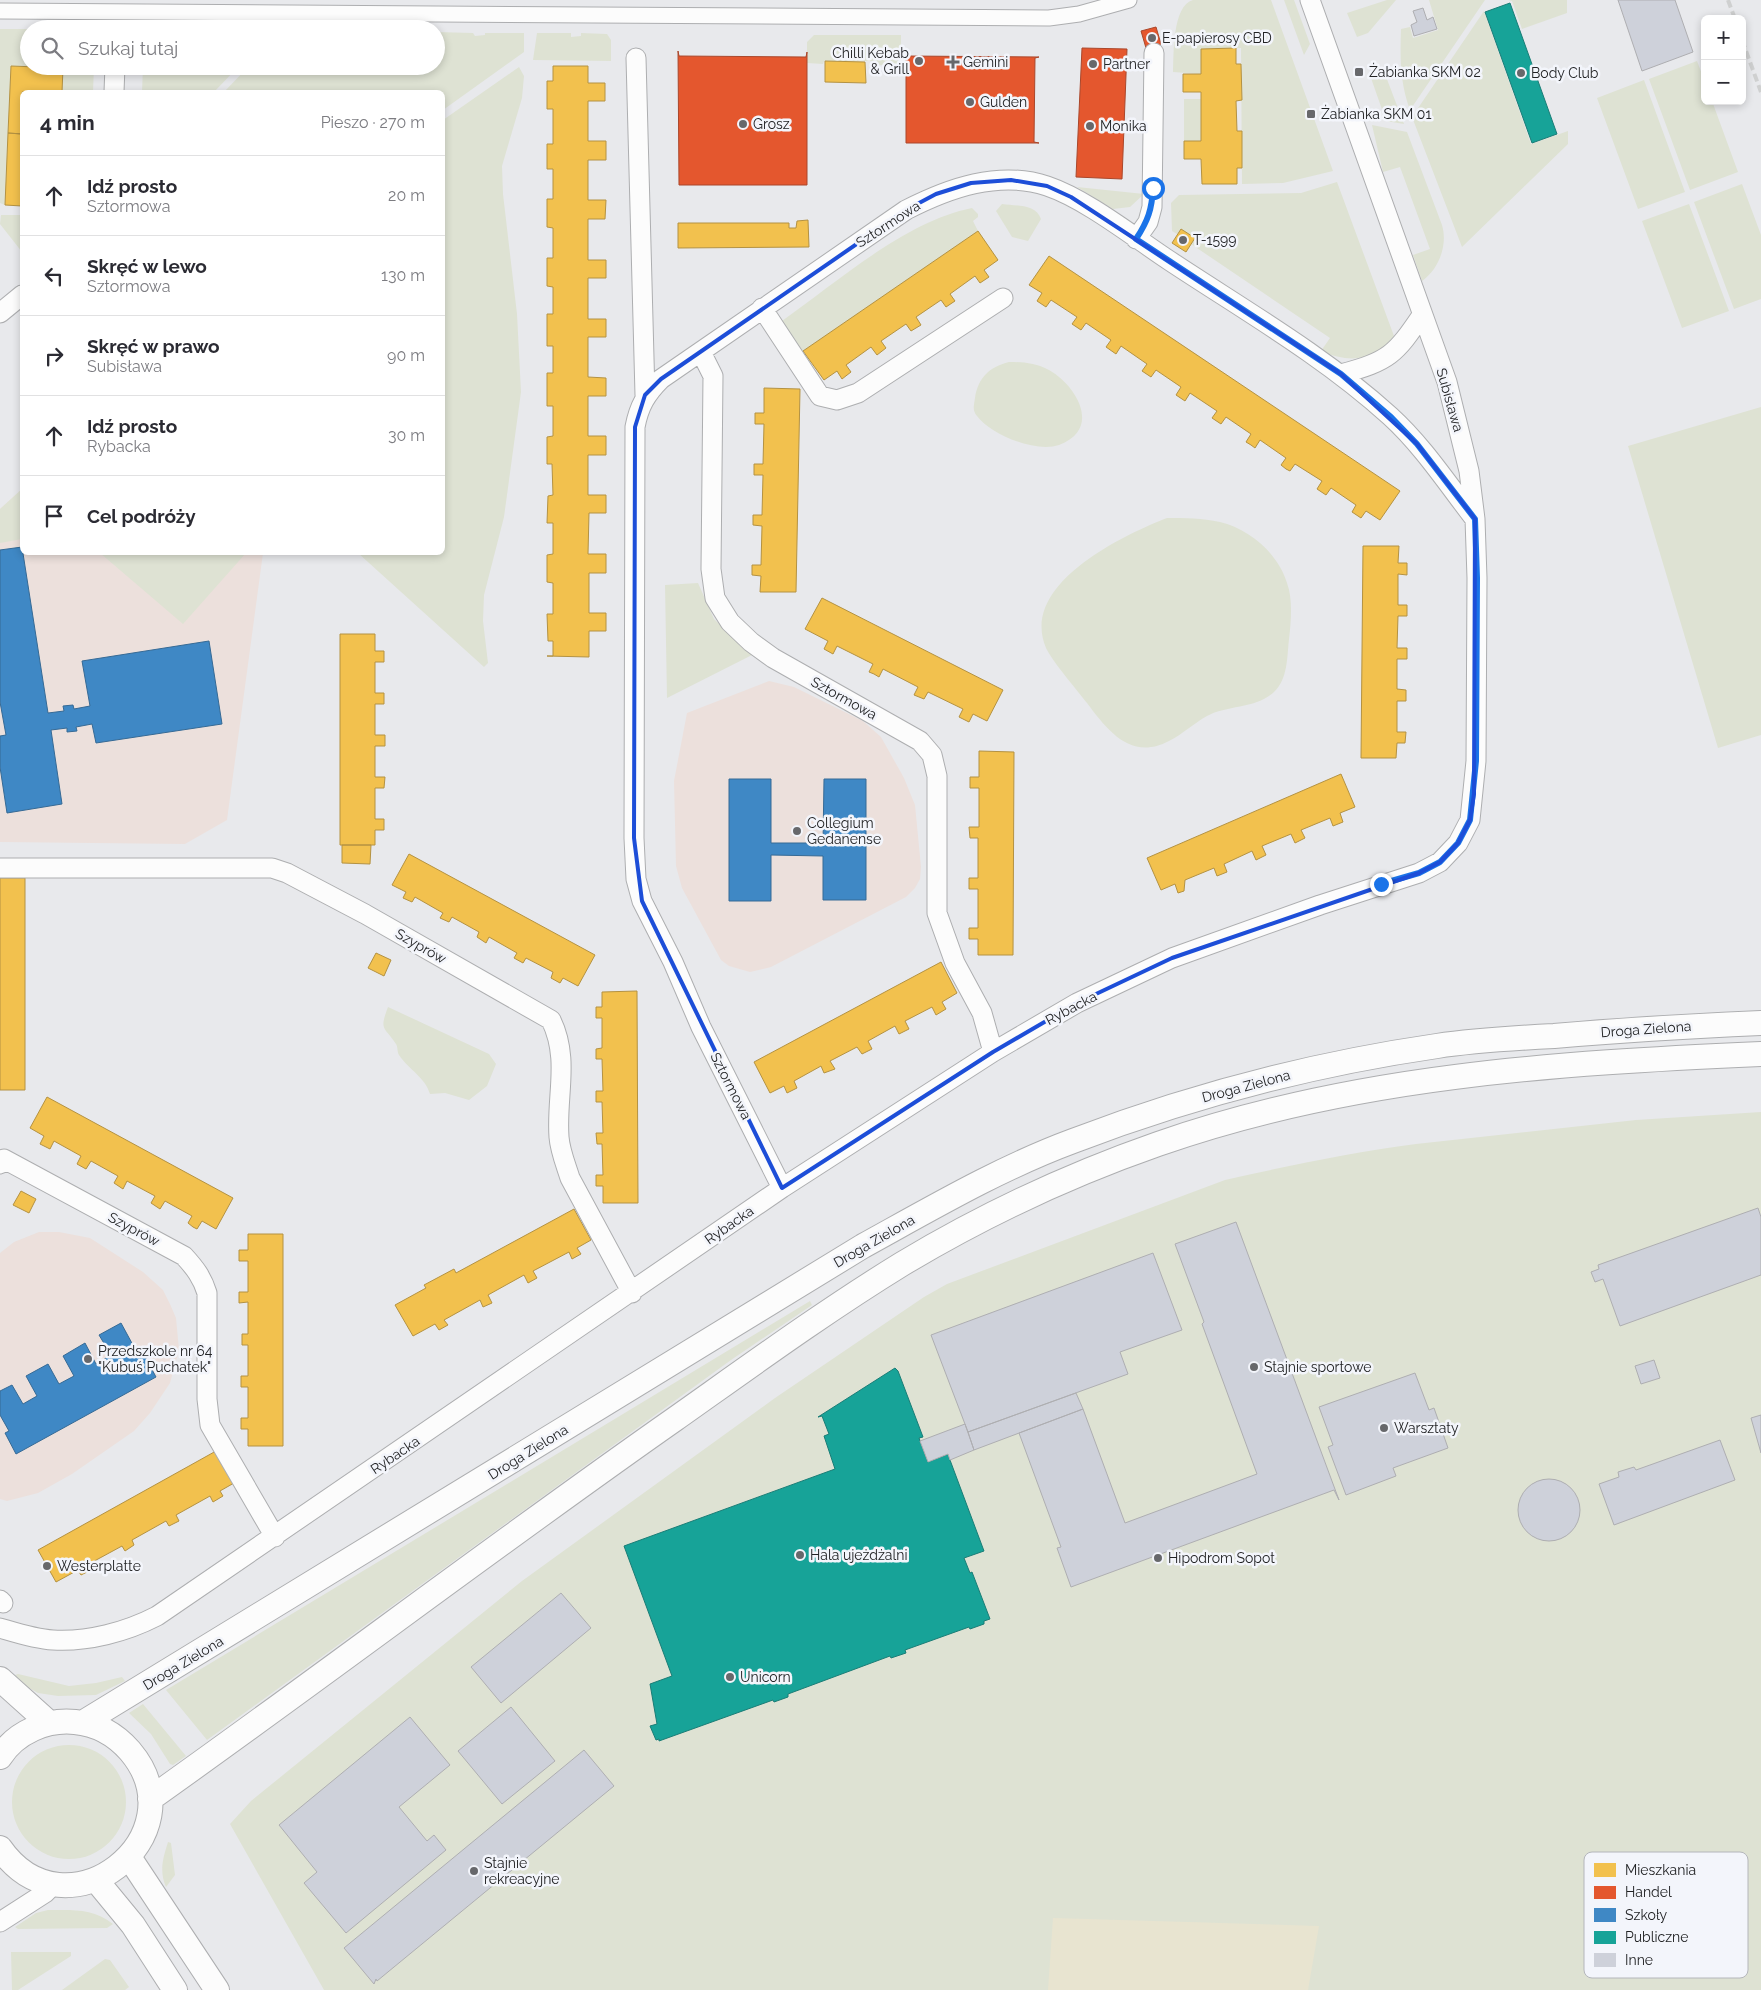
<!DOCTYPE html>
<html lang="pl">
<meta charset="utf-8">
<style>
:root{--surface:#fff;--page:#f7f7f7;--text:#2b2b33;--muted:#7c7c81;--line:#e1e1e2}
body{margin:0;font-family:Raleway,sans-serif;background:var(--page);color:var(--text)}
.controls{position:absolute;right:15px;top:15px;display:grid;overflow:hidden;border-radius:8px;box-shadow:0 2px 8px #0003}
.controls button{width:45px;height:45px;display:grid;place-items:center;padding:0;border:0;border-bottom:1px solid var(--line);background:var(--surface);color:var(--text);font:25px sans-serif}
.stop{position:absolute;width:15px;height:15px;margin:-11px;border:4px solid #1a73e8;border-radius:50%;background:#fff}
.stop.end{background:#1a73e8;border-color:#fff;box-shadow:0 1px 5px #0008}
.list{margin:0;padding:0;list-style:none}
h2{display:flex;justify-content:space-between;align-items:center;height:65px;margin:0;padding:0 20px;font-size:21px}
h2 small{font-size:16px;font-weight:400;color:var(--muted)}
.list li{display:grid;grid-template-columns:32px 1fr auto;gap:15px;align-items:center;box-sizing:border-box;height:80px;padding:0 20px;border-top:1px solid var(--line)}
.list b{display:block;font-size:19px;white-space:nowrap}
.list p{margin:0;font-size:16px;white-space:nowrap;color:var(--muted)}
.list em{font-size:16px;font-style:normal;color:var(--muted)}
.icon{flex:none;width:28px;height:28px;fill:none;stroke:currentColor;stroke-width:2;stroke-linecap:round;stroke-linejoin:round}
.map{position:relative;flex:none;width:1761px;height:1990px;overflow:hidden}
.search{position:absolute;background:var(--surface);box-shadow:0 2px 8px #0003;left:20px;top:20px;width:425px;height:55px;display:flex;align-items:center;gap:12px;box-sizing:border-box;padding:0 18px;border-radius:28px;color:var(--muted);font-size:19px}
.panel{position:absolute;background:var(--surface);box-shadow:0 2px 8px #0003;left:20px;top:90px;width:425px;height:465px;border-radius:8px}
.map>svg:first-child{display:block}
.education{fill:#ece0dc}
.green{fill:#dee2d3}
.sand{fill:#e8e4d0}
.homes{fill:#f2c14e;stroke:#b49242}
.shops{fill:#e4572e;stroke:#aa472b}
.schools{fill:#3f88c5;stroke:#366a95}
.public{fill:#17a398;stroke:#1a7d76}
.building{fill:#ced1da;stroke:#aeaeb1}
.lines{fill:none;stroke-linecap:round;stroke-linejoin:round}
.pedestrian-casing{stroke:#adaeb0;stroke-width:17}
.minor-casing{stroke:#adaeb0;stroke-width:21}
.tertiary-casing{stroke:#adaeb0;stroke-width:26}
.pedestrian{stroke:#fcfcfc;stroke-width:15}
.minor{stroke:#fcfcfc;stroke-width:19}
.tertiary{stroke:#fcfcfc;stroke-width:24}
.rail{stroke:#cfd0d0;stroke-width:4;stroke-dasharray:8 4;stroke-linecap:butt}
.route{stroke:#1a73e8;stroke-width:6}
.marked{fill:none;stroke:#1d4ed8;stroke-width:4;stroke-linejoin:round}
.poi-dot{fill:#67686b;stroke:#f3f5fb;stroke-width:2}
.labels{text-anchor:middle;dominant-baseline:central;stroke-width:5;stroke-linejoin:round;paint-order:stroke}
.poi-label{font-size:14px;fill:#222325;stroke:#f3f5fb;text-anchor:start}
.street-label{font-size:14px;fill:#222325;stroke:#f3f5fb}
.key{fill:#f3f5fb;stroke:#b4b6bb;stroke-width:1}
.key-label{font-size:14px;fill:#222325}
</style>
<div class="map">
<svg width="1761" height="1990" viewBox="0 0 1761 1990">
<rect width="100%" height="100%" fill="#e8e9ec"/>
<path class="education" d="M22 489V552L263 553 227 820 185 844 0 842V509Z
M769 681 794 687 863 721 881 737 904 778 915 805 921 867 920 879 915 888 906 897 771 967 750 972 729 966 721 960 682 888 676 866 674 781 687 713Z
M39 1232H59L90 1238 143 1272 163 1290 170 1304 176 1318 179 1350 170 1383 150 1413 134 1431 72 1474 38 1493 7 1501 0 1499V1253L14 1242Z"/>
<path class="green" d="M1193 0H1271L1333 171 1283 183 1242 184 1241 48 1201 49V74L1173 72C1174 54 1172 6 1193 0Z
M1284 0H1294L1310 44 1304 55Z
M1387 0H1396L1368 33 1357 37 1347 13Z
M1429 0H1485L1410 110C1400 83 1400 58 1401 29L1410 27 1413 38 1438 30Z
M1508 0H1567V13L1522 29 1512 1Z
M1484 11 1531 144 1568 131V144L1462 247 1412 117Z
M0 29H29V66H94L93 92 62 91 63 68 11 66 5 205 0 203Z
M436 32 473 33 475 36 485 35V33H524V52L443 110 442 92H224L249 66H436Z
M537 33H571V37L581 36V33L607 34 611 40V61L533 60Z
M814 35H901V56L899 57 898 65H876L875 61H824L823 64 807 63V42Z
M1697 61 1705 82V101H1712L1738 172 1690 190 1649 79Z
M143 66H239L214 92H142Z
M519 67 524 76 522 98 502 166 503 194 517 314 521 392 504 517 484 595 483 621 488 663 484 667 358 553 442 552 443 120Z
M1385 74 1404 124 1386 121 1371 78Z
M1644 80 1685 192 1638 209 1597 98Z
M1184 99H1201V141H1184Z
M1372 125 1407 132 1442 225C1448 245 1439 269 1422 281L1413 255 1430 249 1400 167 1383 172Z
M1337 182 1394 336C1374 362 1349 363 1321 351L1330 338 1191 244 1195 238 1181 229 1177 234 1172 231 1171 203 1179 195 1301 193Z
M1742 184 1761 235V299L1734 309 1694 202Z
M1077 187 1144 194 1130 207 1113 209Z
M1002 204C1016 206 1036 204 1041 219L1028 241 1012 237 996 211Z
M1689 204 1729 311 1682 328 1642 221Z
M972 208 978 214V217L973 221 978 231 803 351 801 350 782 321C837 282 906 221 972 208Z
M1 215H22V252L0 224Z
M1009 362C1023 362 1036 363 1049 370 1077 386 1102 429 1059 445 1036 453 991 435 977 416 972 410 974 405 975 398 978 378 989 367 1009 362Z
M1761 407V735L1718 748 1628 446Z
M22 489V539L0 543V509Z
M1167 518C1185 518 1202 518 1220 522 1249 529 1278 553 1287 583 1293 599 1291 622 1289 639 1287 657 1288 679 1274 692 1256 709 1227 705 1207 716 1194 723 1183 734 1169 741 1131 761 1108 731 1087 703 1077 690 1052 661 1046 648 1019 585 1121 536 1167 518Z
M100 553H246L183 624Z
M698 583 714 619 752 655 667 698 665 585Z
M388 1007 489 1054 496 1064 487 1086 469 1100 445 1093 430 1094C425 1077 409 1070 399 1055 397 1052 398 1047 396 1044 384 1026 379 1031 388 1007Z
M1761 1112V1990H324L230 1824 251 1801 522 1581 775 1398 924 1297 947 1284 1225 1180C1288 1166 1352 1152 1416 1144L1636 1120Z
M810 1301 812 1305 731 1360 207 1740 166 1690Z
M18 1674 69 1686 96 1683 122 1677 125 1681 96 1695 58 1696 38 1693 29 1688 15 1675Z
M143 1704 186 1756 173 1765 170 1764 151 1734 129 1713Z
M12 1802a57 57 0 1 1 114 0a57 57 0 1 1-114 0Z
M168 1842 171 1843 175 1875 166 1887C159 1871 163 1858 168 1842Z
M48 1910C73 1910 93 1908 113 1924L107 1928 18 1929 15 1927 36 1913Z
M11 1952H71V1956L18 1990H12Z
M105 1959 110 1960 129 1987 125 1990H62Z"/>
<path class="sand" d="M1053 1918 1319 1926 1308 1990H1048Z"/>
<path class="homes" d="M1236 48V64H1241L1242 100 1236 101 1237 131H1242V168H1237V184H1202L1201 159H1184V141H1201V92H1183V74H1201V49Z
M825 61 865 62 866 83 825 82Z
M11 66 63 68 62 92H22V134L8 133Z
M553 66H588V83H605V101H588V141H606V160H588V200H606L605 219H588V260H606V278H588V319H606V337H588V377L606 378V396H588V436H606V455H588V495H606V513H589L588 554H606V573H589V613H606V631H589V657L547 656H553V641H548L547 614H553V583L547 582V555L553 554V523H547L548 496 553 495 552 464H547V437L553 436V406H547V373H553V346H547V314H553V287L547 286V258H553V228L547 227V199H553V169H547V144H553V109H547V81H553Z
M8 133 22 134V206L5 205Z
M808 220 809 247 678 248V223H789V228H796L797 221Z
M1181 229 1195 238 1186 252 1172 243Z
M978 231 998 260 984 270 989 277 980 283 975 276 950 294 955 301 946 307 941 300 916 317 921 325 911 331 906 324 881 341 886 348 877 355 871 347 846 365 851 372 842 379 837 371 824 380 803 351Z
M1049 256 1400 491 1380 520 1366 511 1361 518 1352 512 1356 505 1331 488 1326 495 1317 489 1322 481 1295 464 1290 471 1286 469 1281 465 1286 458 1260 440 1255 448 1251 445 1246 442 1251 434 1226 417 1221 424 1212 418 1217 411 1190 393 1185 401 1176 395 1181 387 1156 370 1151 377 1142 371 1147 364 1121 346 1116 354 1106 347 1111 340 1086 323 1081 330 1072 324 1077 317 1051 300 1046 307 1037 301 1042 293 1029 285Z
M764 388 800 389 796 592H760L761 576 752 575V565H761L762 526 753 525V515H762L763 475H754V464H763L764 424H755V413H764Z
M1363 546H1399L1398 563H1407V575L1398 574V605H1407V616H1398L1397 648H1407V659H1397V689L1406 690V701H1397V732H1406L1405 743H1397L1396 758H1361Z
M822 598 1003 690 987 721 973 714 969 722 959 717 963 709 928 692 924 699 914 695 918 687 883 669 879 677 874 674 869 672 873 664 837 646 833 654 824 649 828 641 805 629Z
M340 634H375V651H384V662H375V693H384V704H375V735H385V746H375V777H385L384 788H375V819H384V830H375V845H340Z
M979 751 1014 752 1013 955H978V939H969V928H978V889H969V878H978V838H970L969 827H979V788H970V777H979Z
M1341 774 1355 807 1340 813 1343 822 1333 826 1330 818 1301 830 1305 838 1295 843 1291 834 1262 846 1266 855 1256 860 1252 851 1224 864 1227 872 1217 876 1214 868 1185 880 1184 891 1178 893 1175 884 1161 890 1147 858Z
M342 845H371L370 864 342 863Z
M409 854 595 955 578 986 563 978 560 983 551 978 553 972 526 958 523 963 514 958 517 953 489 937 486 943 477 937 479 932 452 917 449 922 440 918 443 913 415 897 412 902 403 898 406 892 392 885Z
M0 878H25V1090H0Z
M376 953 391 960 384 976 368 968Z
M941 962 957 993 942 1002 946 1009 936 1015 932 1007 905 1021 909 1029 899 1034 895 1026 868 1041 872 1049 862 1054 857 1047 830 1061 835 1069 824 1073 821 1066 794 1081 797 1088 787 1093 784 1086 770 1093 754 1062Z
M637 991 638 1203H603V1186H596V1175H603L602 1144H597L596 1133H603L602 1102H596V1091H603L602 1059H596V1049L602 1048V1018H596V1007H602V992Z
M47 1097 233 1198 216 1229 202 1221 197 1229 193 1227 188 1223 192 1216 165 1201 160 1209 151 1203 155 1196 127 1181 123 1189 114 1183 118 1176 91 1161 86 1169 77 1164 81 1156 54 1141 50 1149 40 1144 44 1136 30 1128Z
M21 1191 36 1199 29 1213 13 1205Z
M574 1209 591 1240 577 1248 581 1254 572 1259 569 1252 533 1271 537 1278 528 1283 524 1275 488 1295 492 1303 483 1307 480 1300 444 1320 448 1325 439 1330 435 1324 413 1336 395 1305 426 1288 424 1285 454 1269 456 1273Z
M248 1234H283V1446H248V1429H241V1418H248V1387H241V1376H248V1345H242V1334H248V1302L239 1303V1292H248V1261H239V1250H248Z
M216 1451 234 1483 220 1491 223 1496 213 1502 210 1496 176 1515 179 1521 169 1526 166 1521 132 1540 134 1545 125 1551 122 1546 87 1565 91 1570 81 1575 78 1570 56 1582 38 1550Z"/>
<path class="shops" d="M1156 27 1161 44 1146 48 1141 31Z
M1082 48 1127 49 1122 179 1076 177Z
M678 51 679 56 806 57 807 52V185H679Z
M906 56 1039 57 1035 58 1034 142 1039 143H906Z"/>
<path class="schools" d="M22 547 48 713 64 711 63 706 73 705 74 709 90 706 82 661 209 641 222 724 96 743 92 724 76 727 77 731 67 732V728L51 730 62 804 7 813 0 767V736L6 735 0 702V550Z
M729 779H771V843H823L824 779H866V900H823V856L771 855V901H729Z
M121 1323 140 1358 144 1355 156 1377 16 1454 5 1433 9 1431 0 1415V1391L12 1385 23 1404 37 1396 26 1376 48 1364 59 1384 74 1376 63 1356 85 1343 96 1364 111 1355 99 1335Z"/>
<path class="public" d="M1510 3 1557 134 1532 143 1485 12Z
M895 1368 898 1371 923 1437 919 1438 928 1462 948 1454 950 1460 984 1551 964 1558 970 1573 972 1572 990 1619 984 1621V1624L970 1629 969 1627 905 1650 906 1653 891 1658 890 1656 788 1694V1697L774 1702 773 1700 659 1741V1739L656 1740 650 1726 657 1724 650 1684 672 1676 624 1546 835 1469 824 1436 829 1434 822 1416 818 1417Z"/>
<path class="building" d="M1618 0H1675L1693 52 1642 71Z
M1423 8 1427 20 1433 17 1437 29 1414 36 1411 25 1417 22 1413 11Z
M1758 1208 1761 1217V1275L1620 1326 1603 1279 1595 1282 1591 1272 1599 1269 1598 1265Z
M1236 1222 1339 1500 1334 1490 1071 1587 1057 1548 1061 1547 1019 1433 1083 1409 1125 1523 1257 1474 1202 1324 1204 1322 1175 1244Z
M1153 1253 1182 1330 1120 1352 1128 1374 968 1432 931 1335Z
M1654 1360 1660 1378 1641 1384 1635 1366Z
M1415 1373 1429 1410 1434 1408 1448 1448 1393 1468 1396 1476 1346 1495 1328 1447 1333 1445 1319 1407Z
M1076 1393 1083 1409 974 1450 968 1432Z
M1761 1415V1453L1751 1418Z
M965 1424 974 1450 950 1460 948 1454 928 1462 920 1441Z
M1720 1440 1735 1480 1614 1525 1599 1484 1619 1477 1618 1472 1634 1467 1636 1470Z
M1518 1510a31 31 0 1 1 62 0a31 31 0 1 1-62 0Z
M561 1593 591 1628 501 1703 471 1667Z
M511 1707 555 1761 502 1804 458 1751Z
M410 1717 450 1765 399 1807 427 1841 434 1835 446 1850 346 1933 304 1883 317 1872 279 1825Z
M584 1750 614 1786 377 1981 376 1979 374 1984 344 1948Z"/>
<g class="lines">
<defs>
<path id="pedestrian" d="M0 11 1049 18 1079 14 1129 0"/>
<path id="minor" d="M636 58 645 395
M114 92 115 66
M1136 239 1148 222 1152 207 1154 53
M762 308 820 396 837 400 858 393 1003 298
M0 313 22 295
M701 352 713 376 711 569 715 598 730 622 751 642 773 658 920 741 932 755 937 776V913L955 963 982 1013 993 1052
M1341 374C1389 361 1395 355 1422 315
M0 868H272L287 873 365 914 551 1020C570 1059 556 1096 559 1137 560 1151 566 1165 570 1178L632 1293
M0 1164 4 1159 184 1256C195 1268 202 1277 207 1293V1399L210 1425 275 1537
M782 1188 701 1027 673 962 642 901 636 879 634 838 635 427C639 406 646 394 661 379L906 210C949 188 999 170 1047 186 1086 199 1135 238 1170 261 1244 310 1324 356 1390 416 1422 445 1447 483 1474 518
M0 1600 3 1603
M0 1628C17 1633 35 1639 53 1640 88 1642 126 1632 157 1616L782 1188 993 1052 1077 1003 1172 958 1320 905 1419 873 1440 862 1458 843 1470 820 1476 761 1477 578 1475 519 1469 471 1447 382 1310 0
M0 1922 45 1893 54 1884"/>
<path id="tertiary" d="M0 1679 49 1723
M84 1722 863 1246C932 1208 1000 1168 1073 1141 1191 1096 1313 1064 1437 1046 1476 1040 1515 1038 1554 1036 1623 1030 1692 1026 1761 1023
M0 1757C16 1732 47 1719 75 1722 97 1724 116 1735 130 1751 202 1836 66 1943 0 1848
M150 1799C326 1674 498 1543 675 1419 750 1366 824 1312 902 1264 982 1216 1069 1175 1158 1144 1352 1076 1557 1063 1761 1054
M129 1857 217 1990
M96 1880 133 1925 175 1990"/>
</defs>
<use href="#pedestrian" class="pedestrian-casing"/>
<use href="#minor" class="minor-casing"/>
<use href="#tertiary" class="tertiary-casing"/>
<use href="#pedestrian" class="pedestrian"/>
<use href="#minor" class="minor"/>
<use href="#tertiary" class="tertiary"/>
<path class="rail" d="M1728 0 1735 19
M1742 40 1761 92"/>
</g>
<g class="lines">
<path class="route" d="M1153 188C1152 209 1148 221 1136 239L1341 374 1391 417 1417 444 1475 519 1477 578 1476 761 1470 820 1458 843 1440 862 1419 873 1381 884"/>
</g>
<path class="marked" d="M1011 180 1047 186 1071 197 1341 374 1417 444 1475 519 1474 794 1470 820 1458 843 1440 862 1419 873 1172 958 1077 1003 993 1052 782 1188 642 901 634 838 635 427 645 395 661 379 906 210 936 194 971 183Z"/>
<g class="poi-dot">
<circle cx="1152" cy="38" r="5"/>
<circle cx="919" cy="61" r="5"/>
<path d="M950.5 54.5h5v5h5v5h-5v5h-5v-5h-5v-5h5z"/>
<circle cx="1093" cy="64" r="5"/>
<rect x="1354" y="67" width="10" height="10" rx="2.5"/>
<circle cx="1521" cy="73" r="5"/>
<circle cx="970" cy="102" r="5"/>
<rect x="1306" y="109" width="10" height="10" rx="2.5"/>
<circle cx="743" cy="124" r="5"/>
<circle cx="1090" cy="126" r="5"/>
<circle cx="1183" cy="240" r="5"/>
<circle cx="797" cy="831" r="5"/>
<circle cx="88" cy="1359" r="5"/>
<circle cx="1254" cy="1367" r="5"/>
<circle cx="1384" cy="1428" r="5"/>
<circle cx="800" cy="1555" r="5"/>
<circle cx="1158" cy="1558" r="5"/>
<circle cx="47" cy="1566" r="5"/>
<circle cx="730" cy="1677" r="5"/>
<circle cx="474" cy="1871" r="5"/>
</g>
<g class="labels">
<g class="poi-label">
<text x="1162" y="38">E-papierosy CBD</text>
<text x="909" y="53" text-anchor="end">Chilli Kebab<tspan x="909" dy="16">&amp; Grill</tspan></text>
<text x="963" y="62">Gemini</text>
<text x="1103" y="64">Partner</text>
<text x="1369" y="72">Żabianka SKM 02</text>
<text x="1531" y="73">Body Club</text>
<text x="980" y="102">Gulden</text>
<text x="1321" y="114">Żabianka SKM 01</text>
<text x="753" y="124">Grosz</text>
<text x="1100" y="126">Monika</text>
<text x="1193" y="240">T-1599</text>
<text x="807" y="823">Collegium<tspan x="807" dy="16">Gedanense</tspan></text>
<text x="98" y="1351">Przedszkole nr 64<tspan x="98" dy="16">"Kubuś Puchatek"</tspan></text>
<text x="1264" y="1367">Stajnie sportowe</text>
<text x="1394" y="1428">Warsztaty</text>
<text x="810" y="1555">Hala ujeżdżalni</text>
<text x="1168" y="1558">Hipodrom Sopot</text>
<text x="57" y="1566">Westerplatte</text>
<text x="740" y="1677">Unicorn</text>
<text x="484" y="1863">Stajnie<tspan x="484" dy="16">rekreacyjne</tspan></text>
</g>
<g class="street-label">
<text transform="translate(888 224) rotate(-33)">Sztormowa</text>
<text transform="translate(1450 400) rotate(74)">Subisława</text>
<text transform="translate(844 698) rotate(29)">Sztormowa</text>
<text transform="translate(421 946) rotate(30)">Szyprów</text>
<text transform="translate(1071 1008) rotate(-28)">Rybacka</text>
<text transform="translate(1646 1029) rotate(-4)">Droga Zielona</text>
<text transform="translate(731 1086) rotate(63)">Sztormowa</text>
<text transform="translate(1246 1086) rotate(-15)">Droga Zielona</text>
<text transform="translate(729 1225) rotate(-35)">Rybacka</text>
<text transform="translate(134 1229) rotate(28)">Szyprów</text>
<text transform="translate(874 1241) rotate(-30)">Droga Zielona</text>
<text transform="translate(528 1452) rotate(-32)">Droga Zielona</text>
<text transform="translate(395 1455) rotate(-34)">Rybacka</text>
<text transform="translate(183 1663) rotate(-31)">Droga Zielona</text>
</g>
</g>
<rect x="1584" y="1852" width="164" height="126" rx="8" class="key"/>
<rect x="1594" y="1863" width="22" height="14" fill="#f2c14e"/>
<rect x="1594" y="1886" width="22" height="13" fill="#e4572e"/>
<rect x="1594" y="1908" width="22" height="14" fill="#3f88c5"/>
<rect x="1594" y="1931" width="22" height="13" fill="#17a398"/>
<rect x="1594" y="1953" width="22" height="14" fill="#ced1da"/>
<g class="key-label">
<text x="1625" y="1875">Mieszkania</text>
<text x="1625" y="1897">Handel</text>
<text x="1625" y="1920">Szkoły</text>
<text x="1625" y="1942">Publiczne</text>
<text x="1625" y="1965">Inne</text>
</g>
</svg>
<div class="controls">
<button>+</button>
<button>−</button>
</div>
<div class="stop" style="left:1153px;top:188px"></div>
<div class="stop end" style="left:1381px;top:884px"></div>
<div class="search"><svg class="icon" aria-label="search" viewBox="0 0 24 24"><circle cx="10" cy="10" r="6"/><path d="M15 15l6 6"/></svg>Szukaj tutaj</div>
<section class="panel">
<h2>4 min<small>Pieszo · 270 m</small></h2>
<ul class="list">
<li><svg class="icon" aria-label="ahead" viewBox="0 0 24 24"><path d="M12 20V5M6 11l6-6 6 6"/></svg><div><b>Idź prosto</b><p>Sztormowa</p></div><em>20 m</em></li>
<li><svg class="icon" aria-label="left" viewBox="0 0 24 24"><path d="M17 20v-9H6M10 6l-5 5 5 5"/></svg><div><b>Skręć w lewo</b><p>Sztormowa</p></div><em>130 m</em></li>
<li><svg class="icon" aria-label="right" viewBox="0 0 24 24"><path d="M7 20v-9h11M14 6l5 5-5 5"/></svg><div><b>Skręć w prawo</b><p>Subisława</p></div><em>90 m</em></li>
<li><svg class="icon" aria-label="ahead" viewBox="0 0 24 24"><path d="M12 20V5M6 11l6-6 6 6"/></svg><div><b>Idź prosto</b><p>Rybacka</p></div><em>30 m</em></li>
<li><svg class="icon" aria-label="arrive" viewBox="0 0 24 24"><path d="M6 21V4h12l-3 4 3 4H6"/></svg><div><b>Cel podróży</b></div></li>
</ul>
</section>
</div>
